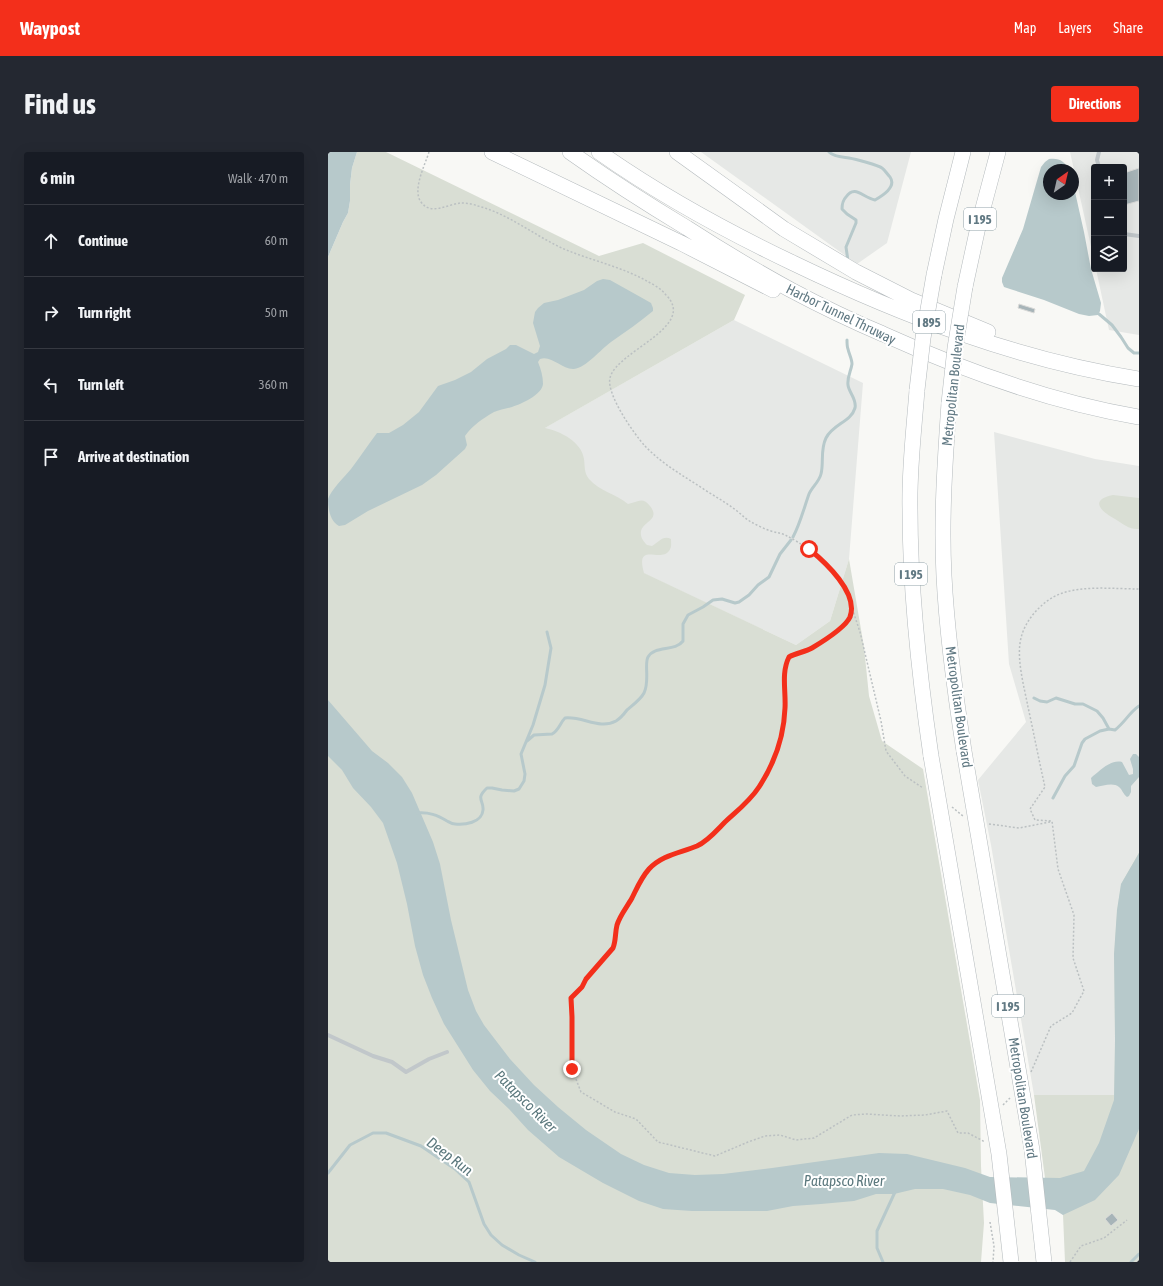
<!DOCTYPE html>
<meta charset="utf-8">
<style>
:root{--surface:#171b24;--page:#242831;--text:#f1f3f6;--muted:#9ea1a6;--line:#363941;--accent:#f32f1b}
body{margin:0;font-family:"Asap Condensed",sans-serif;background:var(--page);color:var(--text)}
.controls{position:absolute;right:12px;top:12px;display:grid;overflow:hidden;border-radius:4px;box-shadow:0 4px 16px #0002}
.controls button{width:36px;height:36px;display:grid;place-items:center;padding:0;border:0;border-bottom:1px solid var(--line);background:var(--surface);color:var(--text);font:20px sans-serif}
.compass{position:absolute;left:715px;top:12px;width:36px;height:36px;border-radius:50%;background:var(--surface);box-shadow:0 4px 16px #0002;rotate:34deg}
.stop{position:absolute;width:12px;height:12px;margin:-9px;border:3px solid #f32f1b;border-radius:50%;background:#fff}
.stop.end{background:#f32f1b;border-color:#fff;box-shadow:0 1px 4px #0008}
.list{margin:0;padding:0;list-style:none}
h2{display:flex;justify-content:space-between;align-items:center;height:52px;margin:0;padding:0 16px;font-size:17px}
h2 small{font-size:13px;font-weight:400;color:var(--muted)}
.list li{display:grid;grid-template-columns:26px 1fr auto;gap:12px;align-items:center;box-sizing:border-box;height:72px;padding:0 16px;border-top:1px solid var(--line)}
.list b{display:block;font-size:15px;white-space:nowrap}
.list em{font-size:13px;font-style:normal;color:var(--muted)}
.icon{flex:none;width:22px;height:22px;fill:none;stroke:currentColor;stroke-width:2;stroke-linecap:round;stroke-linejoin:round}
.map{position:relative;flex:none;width:811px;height:1110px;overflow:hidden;border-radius:4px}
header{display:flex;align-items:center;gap:24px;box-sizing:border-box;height:56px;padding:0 20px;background:var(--accent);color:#fff}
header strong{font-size:19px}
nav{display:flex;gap:22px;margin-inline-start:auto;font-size:14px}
.intro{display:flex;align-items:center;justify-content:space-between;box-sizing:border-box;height:96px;padding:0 24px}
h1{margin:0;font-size:28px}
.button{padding:10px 18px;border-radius:4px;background:var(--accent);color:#fff;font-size:14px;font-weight:700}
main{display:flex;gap:24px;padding:0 24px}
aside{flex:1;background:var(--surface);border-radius:4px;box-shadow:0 4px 16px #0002}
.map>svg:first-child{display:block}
.built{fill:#e6e8e6}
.green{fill:#d9ded4}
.water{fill:#b7c9cb}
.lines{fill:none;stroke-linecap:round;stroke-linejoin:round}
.stream{stroke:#b7c9cb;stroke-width:3}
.building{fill:#a7b4b8;stroke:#dadad8}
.motorway-casing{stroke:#b4babd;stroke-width:16}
.path{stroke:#bbc0c2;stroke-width:1.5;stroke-dasharray:2 2;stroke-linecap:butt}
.service{stroke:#c1c7ca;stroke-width:4}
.motorway{stroke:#fff;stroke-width:15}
.motorway-bridge-casing{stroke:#b4babd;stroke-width:16;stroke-linecap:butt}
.motorway-bridge{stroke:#fff;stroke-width:15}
.route{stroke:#f32f1b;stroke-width:5}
.labels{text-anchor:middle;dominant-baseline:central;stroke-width:4;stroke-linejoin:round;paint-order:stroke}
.shield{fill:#fff;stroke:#90a1a8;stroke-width:1}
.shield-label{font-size:13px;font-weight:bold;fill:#617983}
.street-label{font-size:14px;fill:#617983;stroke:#fff}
.water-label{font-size:15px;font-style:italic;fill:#5b787d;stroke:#fff}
</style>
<header>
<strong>Waypost</strong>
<nav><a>Map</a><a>Layers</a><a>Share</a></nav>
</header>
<div class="intro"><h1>Find us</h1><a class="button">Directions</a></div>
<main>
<aside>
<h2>6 min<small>Walk · 470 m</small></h2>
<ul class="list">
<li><svg class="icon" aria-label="ahead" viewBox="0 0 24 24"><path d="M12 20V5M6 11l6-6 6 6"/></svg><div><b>Continue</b></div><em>60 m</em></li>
<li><svg class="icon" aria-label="right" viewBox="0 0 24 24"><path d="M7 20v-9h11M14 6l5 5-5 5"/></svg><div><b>Turn right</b></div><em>50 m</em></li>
<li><svg class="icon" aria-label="left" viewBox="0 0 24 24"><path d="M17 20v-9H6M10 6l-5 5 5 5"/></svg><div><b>Turn left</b></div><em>360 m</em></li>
<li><svg class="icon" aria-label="arrive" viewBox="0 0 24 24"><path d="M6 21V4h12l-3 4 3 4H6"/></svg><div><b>Arrive at destination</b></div></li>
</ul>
</aside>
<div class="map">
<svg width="811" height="1110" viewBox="0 0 811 1110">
<rect width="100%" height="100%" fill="#f8f8f5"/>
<path class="built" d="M373 0H583L559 91 529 112Z
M742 0H811V183L781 178 768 117H796V15H766V108Z
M406 168 535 231 521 407 502 469 468 493 262 396 201 285Z
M666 280 767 307 811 314V700L793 732 789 758 786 802 787 888 786 943H706L663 693 650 628 698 570 681 512Z"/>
<path class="green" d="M29 0H58L271 104 315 91 417 143 406 168 217 276C232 279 254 290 256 307 257 315 256 321 261 327 271 339 288 342 300 352 309 350 315 344 322 354 333 368 315 369 313 379 312 385 315 389 319 393L324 394C331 390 335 383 343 387 343 392 344 395 341 399 332 411 307 389 316 421L468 493 502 469 521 407 536 495 541 544 554 589 595 617 652 948 653 1014 656 1071 653 1110H0V105L15 70 20 61 22 49V33L24 16Z
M785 343 811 346V377C802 378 795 372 787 367 774 360 760 348 785 343Z
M811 700V1110H737L735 1063 717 1026 706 943H786L787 888 786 802 789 758 793 732Z"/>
<path class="water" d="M0 0H29L24 16 22 33V49L20 61 15 70 0 105Z
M721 7C733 6 735 9 742 18H721V42H745V31L756 80 763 117 773 151 772 159 770 163 761 164 751 162 716 148 682 137 676 135 674 130V126L695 77 713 15 717 10Z
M275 127 282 128 316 147 323 151 325 156V159C312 170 297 180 283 190 273 197 258 216 246 217 234 218 224 203 212 207L210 210C213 217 215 225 215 232 214 243 193 252 184 255 178 257 171 258 166 260 154 267 145 273 137 284L139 293 137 297 108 323 94 333 40 359 17 373 11 374C2 369 0 357 0 347 3 338 17 324 23 317 32 305 40 293 49 281H61L75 273 91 260 110 234 127 228 143 220 159 207 178 197 182 193H188L206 202 210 200 212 194 205 171 207 160 210 156 216 151 230 148 256 138 269 129Z
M0 548 44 599 60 611 74 625 84 641 105 690 112 712 123 768 140 838 148 859 156 873 182 907 206 933 230 955 258 978 293 1002 316 1013 341 1021 367 1023 395 1022 444 1016 551 1001 579 1002 637 1016 662 1025 732 1026 756 1019 771 991 786 948 787 888 786 802 789 758 793 732 811 701V977L791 1023 767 1048 735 1063 727 1058 662 1051 642 1043 615 1037H587L566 1042H548L526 1049 493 1052 465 1054 439 1059H364L335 1057 311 1049 275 1031 231 1005 200 978 181 957 162 939 145 918 116 872 104 846 95 823 87 794 79 752 69 711 55 671 43 655 25 636 14 618 0 604Z
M805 602H808L811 605V625L803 634V640L801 644 799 645C795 642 794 637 791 635 785 630 775 634 768 635L764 632 763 626 765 624C773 618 783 607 794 610L801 623 805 622V617L802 607Z"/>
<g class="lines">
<path class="stream" d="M501 0C506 5 514 5 521 6 527 7 550 13 554 16 557 18 559 22 562 25 569 35 554 44 547 48 535 46 527 32 518 45 515 48 514 52 514 57L519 62 528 68V71L518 95 520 109
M771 162 784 173 793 185 800 196 806 201H811
M465 385C472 372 476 356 481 342 484 335 491 330 493 322 496 310 492 298 498 286 505 272 523 270 527 256 529 247 521 241 520 233 519 225 523 219 524 212 524 207 521 202 520 197 519 195 519 191 519 188
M706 546 712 549 719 550 728 546 747 552H755L769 559 775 566 781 577
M199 589 206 583 224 582C231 578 232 571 237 566 255 564 271 578 288 569 293 566 296 562 299 558 305 553 313 547 316 541 322 529 316 512 320 505 327 493 347 500 355 489V472L360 463 375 455 385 448 394 447 407 451 411 450 421 443 430 433 441 425 452 402 463 388
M725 646 737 624 746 614 754 591 757 587 772 579 781 577 787 578C797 570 801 561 811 554
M89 661C101 660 109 663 119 669 121 670 124 672 127 672 136 673 154 671 155 658 156 648 147 647 159 636H164L174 638 186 639 191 637 196 629 197 622 193 602 205 573 217 533 223 496 219 480
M0 1021 22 993 45 981H58L93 994 127 1017 141 1030 156 1072 163 1083 174 1093 191 1103 207 1110
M555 1110 549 1096V1079L567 1040
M803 1110 811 1102"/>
</g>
<path class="building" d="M811 16V49L796 53V21Z
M691 152 707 157 706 161 690 156Z
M784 1061 790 1068 783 1074 777 1067Z"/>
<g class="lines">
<defs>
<path id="motorway" d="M164 0 353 91 445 138
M242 0C280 27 319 52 359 76 393 98 428 119 463 138 493 154 524 169 555 182 637 219 722 250 811 265
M271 0C332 43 398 79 465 111 575 164 690 208 811 227
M349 0 456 77 528 120 583 148 660 180
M606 123 618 67 635 0
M637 135 650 75 670 0
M589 238C586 278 581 317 582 357 582 440 591 522 603 604
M621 251C617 309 613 367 616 424 619 483 627 541 636 599"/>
</defs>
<use href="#motorway" class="motorway-casing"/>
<path class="path" d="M101 0C97 13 84 38 93 50 103 64 120 52 133 51 139 51 145 52 150 54 181 62 207 84 236 97 262 108 291 114 317 128 324 132 333 136 338 143 370 175 288 199 282 226 278 242 306 282 317 294 336 314 358 325 380 340 390 346 400 352 409 359 414 363 418 367 423 370 429 373 436 377 443 379 449 381 454 381 459 384 482 395 533 435 522 465 517 476 489 494 477 499 472 501 466 502 461 505 453 521 458 538 457 556 456 578 449 599 440 619 428 643 414 654 395 672 388 679 380 689 370 693 352 702 334 702 319 719 312 728 308 738 303 748 298 756 292 763 289 771 287 779 289 788 285 795 281 804 272 810 265 818 257 827 253 838 243 846L244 865V917L253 940 287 960 308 967 330 990 387 1004 420 990 437 984 452 983 468 988 486 986 524 963 539 962 572 964 597 963 619 959 630 981H640L657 990
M523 453 532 480 553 569 558 599 577 624 595 636
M624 655 635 664
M661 672 691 676 722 670
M703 920 723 874 744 861 756 839 745 806 746 763 730 717 724 669 707 668 702 657 717 635C711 609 706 582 700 555 696 534 688 506 693 486 697 468 715 448 732 442 755 433 787 437 811 437
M675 953 682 946
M662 1070 666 1094 665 1110
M742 1110 753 1094 776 1086 799 1068"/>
<path class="service" d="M771 0 769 8 771 15
M796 82 811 84
M0 883 45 904 64 910 78 920 101 907 119 900"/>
<use href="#motorway" class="motorway"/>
<defs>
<path id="motorway-bridge" d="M589 238 595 186 606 123
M621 251 627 196 637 135
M636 599 704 998 716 1110
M603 604 671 1002 683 1110"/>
</defs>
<use href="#motorway-bridge" class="motorway-bridge-casing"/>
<use href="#motorway-bridge" class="motorway-bridge"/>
</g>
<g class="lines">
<path class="route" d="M244 917V865L243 846 254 835 258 827 285 796C288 789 287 781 289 773 292 763 299 755 304 746 309 736 313 726 321 717 334 703 352 701 369 694 380 689 389 678 397 670 409 659 422 649 431 635 446 612 456 584 457 556 458 539 453 521 461 505 468 501 477 500 484 496 494 490 517 476 522 465 531 441 497 410 481 397"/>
</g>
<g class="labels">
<g class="shield">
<rect x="636" y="56" width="32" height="22" rx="3"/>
<rect x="585" y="159" width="32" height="22" rx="3"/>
<rect x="567" y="411" width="32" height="22" rx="3"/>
<rect x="664" y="843" width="32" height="22" rx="3"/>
</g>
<g class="shield-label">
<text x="652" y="67">I 195</text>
<text x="601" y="170">I 895</text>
<text x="583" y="422">I 195</text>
<text x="680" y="854">I 195</text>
</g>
<g class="street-label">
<text transform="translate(513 162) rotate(26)">Harbor Tunnel Thruway</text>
<text transform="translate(625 233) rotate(-84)">Metropolitan Boulevard</text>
<text transform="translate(631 555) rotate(82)">Metropolitan Boulevard</text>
<text transform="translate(695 946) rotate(81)">Metropolitan Boulevard</text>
</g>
<g class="water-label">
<text transform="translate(198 949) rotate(45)">Patapsco River</text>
<text transform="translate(122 1004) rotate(37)">Deep Run</text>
<text x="516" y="1028">Patapsco River</text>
</g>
</g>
</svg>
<div class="controls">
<button>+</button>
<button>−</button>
<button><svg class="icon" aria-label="layers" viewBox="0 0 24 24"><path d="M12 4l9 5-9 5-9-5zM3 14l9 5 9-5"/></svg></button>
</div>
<svg class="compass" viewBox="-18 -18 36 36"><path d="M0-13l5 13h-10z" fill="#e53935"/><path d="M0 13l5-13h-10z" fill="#9ea1a6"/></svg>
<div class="stop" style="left:481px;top:397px"></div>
<div class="stop end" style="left:244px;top:917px"></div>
</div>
</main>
